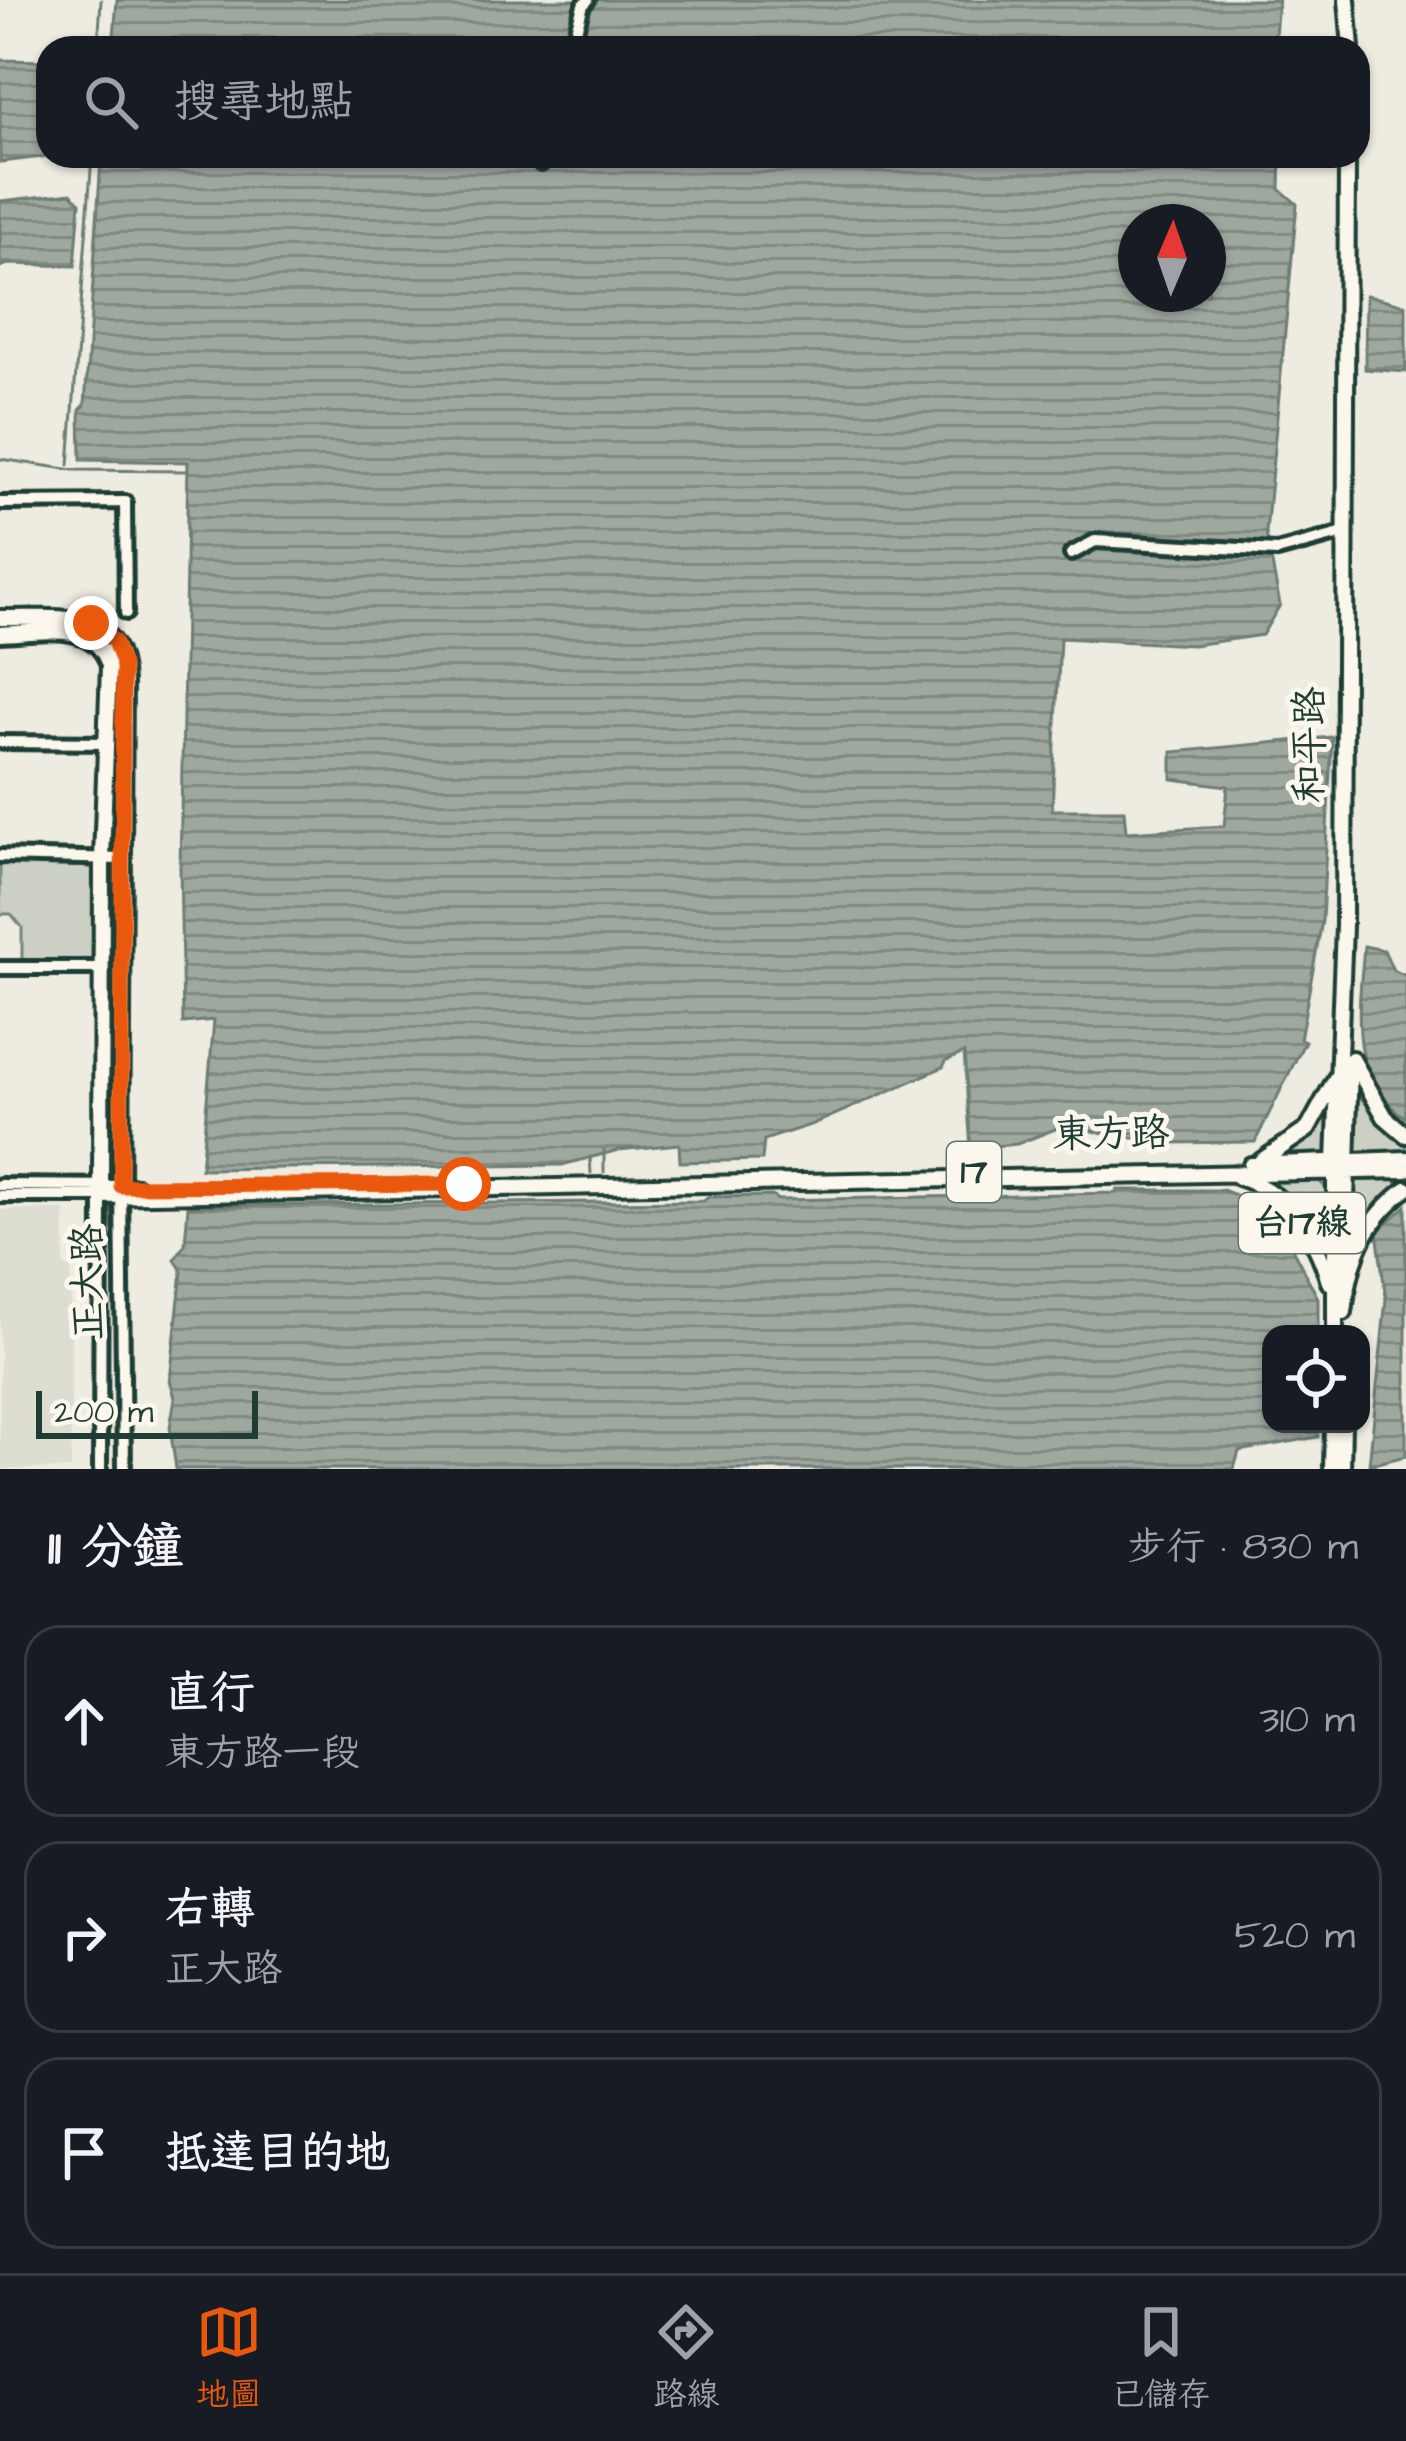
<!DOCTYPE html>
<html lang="zh-TW">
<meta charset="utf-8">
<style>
:root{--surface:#171b24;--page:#242831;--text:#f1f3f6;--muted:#9ea1a6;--line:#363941;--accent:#ea580c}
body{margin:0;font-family:"Architects Daughter","LXGW WenKai TC",sans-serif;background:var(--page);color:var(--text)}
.controls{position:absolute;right:36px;bottom:36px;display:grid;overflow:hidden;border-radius:24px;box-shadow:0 3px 9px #0004}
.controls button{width:108px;height:108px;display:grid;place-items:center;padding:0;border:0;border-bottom:3px solid var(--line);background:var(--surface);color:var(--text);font:60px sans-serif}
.compass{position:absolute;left:1118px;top:204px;width:108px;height:108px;border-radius:50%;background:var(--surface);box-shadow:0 3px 9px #0004;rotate:2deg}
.scale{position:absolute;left:36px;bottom:30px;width:222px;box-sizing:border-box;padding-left:12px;border:6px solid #1f3d34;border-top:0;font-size:33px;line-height:42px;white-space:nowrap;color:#1f3d34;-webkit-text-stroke:9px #fbf7ec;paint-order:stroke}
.stop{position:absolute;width:36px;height:36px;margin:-27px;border:9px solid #ea580c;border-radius:50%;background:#fff}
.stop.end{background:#ea580c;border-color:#fff;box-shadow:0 3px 12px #0008}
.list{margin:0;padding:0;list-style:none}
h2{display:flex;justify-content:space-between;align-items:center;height:156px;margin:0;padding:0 48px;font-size:51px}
h2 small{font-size:39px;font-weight:400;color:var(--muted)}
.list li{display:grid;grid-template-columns:78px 1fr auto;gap:36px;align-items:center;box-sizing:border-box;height:192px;margin:0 24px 24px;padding:0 24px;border:3px solid var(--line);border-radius:36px}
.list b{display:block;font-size:45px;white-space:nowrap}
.list p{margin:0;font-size:39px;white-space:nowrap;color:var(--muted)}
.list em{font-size:39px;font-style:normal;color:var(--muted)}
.icon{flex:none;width:66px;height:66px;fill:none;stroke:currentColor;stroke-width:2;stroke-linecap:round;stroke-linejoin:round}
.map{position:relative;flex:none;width:1406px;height:1469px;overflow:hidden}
.search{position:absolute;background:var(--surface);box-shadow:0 3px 9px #0004;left:36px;right:36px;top:36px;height:132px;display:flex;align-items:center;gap:30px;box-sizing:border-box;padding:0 42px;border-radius:36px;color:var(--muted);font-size:45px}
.sheet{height:804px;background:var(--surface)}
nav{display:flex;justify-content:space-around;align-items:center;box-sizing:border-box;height:168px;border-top:3px solid var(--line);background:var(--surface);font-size:33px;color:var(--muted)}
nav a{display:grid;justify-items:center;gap:6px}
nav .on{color:var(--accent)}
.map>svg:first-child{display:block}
.built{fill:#ddddd2}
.green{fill:#cbcfc4;stroke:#75867c;stroke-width:3}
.water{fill:url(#water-rules);stroke:#6c7d74;stroke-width:3;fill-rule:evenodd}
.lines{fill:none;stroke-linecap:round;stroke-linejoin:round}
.stream{stroke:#6c7d74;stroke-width:3}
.minor-casing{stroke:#1f3d34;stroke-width:20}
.major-casing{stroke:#1f3d34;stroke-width:22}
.minor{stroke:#fbf7ec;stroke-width:10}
.major{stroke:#fbf7ec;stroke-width:14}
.route{stroke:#ea580c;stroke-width:15}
.labels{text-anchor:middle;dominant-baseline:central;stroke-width:10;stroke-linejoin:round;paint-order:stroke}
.shield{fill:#fbf7ec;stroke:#61756b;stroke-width:3}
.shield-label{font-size:36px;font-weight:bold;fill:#1f3d34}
.street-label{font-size:39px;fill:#1f3d34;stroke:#fbf7ec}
</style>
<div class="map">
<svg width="1406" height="1469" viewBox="0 0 1406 1469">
<defs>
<pattern id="water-rules" width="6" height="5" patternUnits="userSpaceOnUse" patternTransform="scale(3)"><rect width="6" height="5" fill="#9fa89f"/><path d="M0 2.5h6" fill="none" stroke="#818a82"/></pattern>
</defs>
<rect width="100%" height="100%" fill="#eeece1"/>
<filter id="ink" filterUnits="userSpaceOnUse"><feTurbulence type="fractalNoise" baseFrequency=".00833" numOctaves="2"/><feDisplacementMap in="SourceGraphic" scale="24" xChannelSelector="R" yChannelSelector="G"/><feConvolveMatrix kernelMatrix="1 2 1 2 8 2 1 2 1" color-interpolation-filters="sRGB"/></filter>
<g filter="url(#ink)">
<path class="built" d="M0 1210H65L64 1266 71 1267V1469H0Z"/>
<path class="green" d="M0 863 94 867 92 961H22V927L11 914H0Z
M108 867H111L117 1133 111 1176 105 1127Z
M1353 1089 1382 1123 1406 1141V1152L1350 1151Z
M1325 1109 1329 1112 1327 1157 1290 1158 1287 1154 1308 1133Z
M1396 1179 1398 1189 1371 1211 1355 1235 1349 1234V1181Z
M1319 1181 1328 1190 1325 1240 1321 1243 1273 1188 1275 1182Z"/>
<path class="water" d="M117 0H1278L1274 48H113Z
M0 60 48 61V154L43 157 0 162Z
M105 156H1281L1280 189 1297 204 1266 533 1280 605 1262 635 1193 645 1060 638 1052 810H1124L1126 832 1224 826 1228 786 1172 779V752L1332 737 1322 921 1300 1039 1305 1041 1255 1142 1163 1143 1063 1126 1017 1144 971 1148 964 1053 946 1061 943 1067 816 1123 764 1140 762 1160 680 1162 679 1144 619 1150 562 1165 201 1169 214 1020 183 1023 180 867 188 462 81 460 80 410 85 405 101 159ZM1136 222H1208V294H1136Z
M71 193 80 202 75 266 8 264 0 267V201Z
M1366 295 1406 305V372L1365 369Z
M1364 946 1384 950 1393 970 1406 976V1118C1346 1080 1359 1006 1364 946Z
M1117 1190H1223L1272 1210 1318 1298V1334H1271V1424H1318V1437L1239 1451 1234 1469H176L170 1427 175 1398 170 1380 182 1271 175 1259 185 1244 188 1206 704 1201 708 1197 772 1196 778 1200 1116 1193Z
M1406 1206V1456L1369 1465 1386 1299 1377 1232Z"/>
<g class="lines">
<path class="stream" d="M98 48 101 0
M0 459 73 470 186 471
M69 465 92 156
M590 1157 591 1173
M604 1172V1150"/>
<defs>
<path id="minor" d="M571 48 583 5 588 0
M541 164 543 156
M0 503 125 502 126 613
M1071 554 1095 541 1277 551 1344 533
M0 742 107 743
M0 856 123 859
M0 968H102
M0 1185 121 1186 124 1469
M0 1196H101L100 1469"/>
<path id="major" d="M1347 0 1351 48
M0 618C56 619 121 605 124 682L121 1186 137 1187
M0 634C38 633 97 619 109 666L102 859 101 1196 1406 1170
M1352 1059 1385 1117 1406 1135
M1261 1161 1308 1129 1336 1078
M1251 1165 1406 1159
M1238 1177C1287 1192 1316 1235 1329 1282
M1344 1273 1350 1061
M1344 1312C1350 1260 1363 1222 1406 1189
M1335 1334V1161L1344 926 1347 156
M1332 1469 1333 1424
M1342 1469 1343 1424"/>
</defs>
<use href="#minor" class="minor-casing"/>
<use href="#major" class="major-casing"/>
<use href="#minor" class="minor"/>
<use href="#major" class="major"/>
</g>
</g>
<g class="lines" filter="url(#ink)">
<path class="route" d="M91 623 114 641 123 666 121 1186 464 1184"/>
</g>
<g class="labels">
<g class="shield">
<rect x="947" y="1142" width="54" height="60" rx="9"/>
<rect x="1239" y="1193" width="126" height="60" rx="9"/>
</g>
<g class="shield-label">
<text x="974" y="1172">17</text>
<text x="1302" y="1223">台17線</text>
</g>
<g class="street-label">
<text transform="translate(1311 745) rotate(-90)">和平路</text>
<text transform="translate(1111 1135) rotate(-1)">東方路</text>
<text transform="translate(89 1282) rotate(-91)">正大路</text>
</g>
</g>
</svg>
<div class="controls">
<button><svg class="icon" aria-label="locate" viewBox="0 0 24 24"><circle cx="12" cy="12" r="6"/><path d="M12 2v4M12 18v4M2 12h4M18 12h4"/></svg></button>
</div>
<svg class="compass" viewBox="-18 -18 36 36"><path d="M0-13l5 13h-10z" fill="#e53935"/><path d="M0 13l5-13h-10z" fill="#9ea1a6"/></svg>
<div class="scale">200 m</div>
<div class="stop" style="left:464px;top:1184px"></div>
<div class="stop end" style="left:91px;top:623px"></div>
<div class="search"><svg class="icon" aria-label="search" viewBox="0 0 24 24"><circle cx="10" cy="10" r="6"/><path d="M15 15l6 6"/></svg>搜尋地點</div>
</div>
<section class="sheet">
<h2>11 分鐘<small>步行 · 830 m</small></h2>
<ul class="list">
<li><svg class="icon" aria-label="ahead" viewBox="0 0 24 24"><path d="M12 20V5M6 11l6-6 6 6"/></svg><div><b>直行</b><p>東方路一段</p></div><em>310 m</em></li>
<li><svg class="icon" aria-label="right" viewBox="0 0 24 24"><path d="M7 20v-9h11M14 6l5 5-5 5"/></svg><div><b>右轉</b><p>正大路</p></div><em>520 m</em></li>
<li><svg class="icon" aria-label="arrive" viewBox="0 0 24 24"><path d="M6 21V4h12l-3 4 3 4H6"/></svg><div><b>抵達目的地</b></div></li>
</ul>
</section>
<nav>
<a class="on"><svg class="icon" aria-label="map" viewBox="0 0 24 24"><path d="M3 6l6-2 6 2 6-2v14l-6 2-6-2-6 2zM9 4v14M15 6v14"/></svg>地圖</a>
<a><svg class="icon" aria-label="directions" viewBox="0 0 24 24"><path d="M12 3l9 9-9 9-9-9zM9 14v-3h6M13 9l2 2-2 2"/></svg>路線</a>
<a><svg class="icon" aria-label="saved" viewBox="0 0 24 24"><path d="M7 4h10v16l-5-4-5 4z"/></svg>已儲存</a>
</nav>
